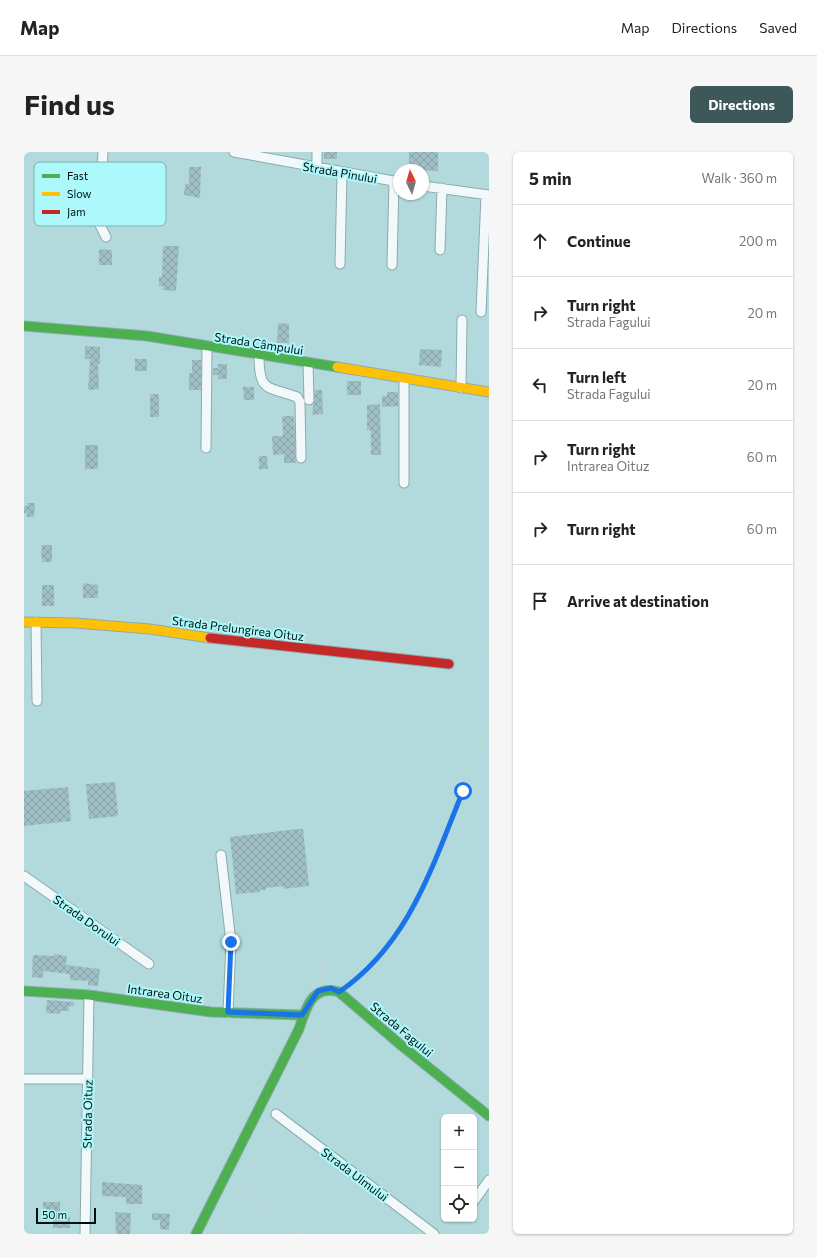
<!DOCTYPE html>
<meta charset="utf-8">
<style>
:root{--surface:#fff;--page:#f6f6f6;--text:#222;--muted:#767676;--line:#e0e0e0;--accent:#3e5758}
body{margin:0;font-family:Commissioner,sans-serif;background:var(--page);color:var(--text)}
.controls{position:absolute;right:12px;bottom:12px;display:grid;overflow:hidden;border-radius:6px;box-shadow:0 1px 3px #0004}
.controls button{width:36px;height:36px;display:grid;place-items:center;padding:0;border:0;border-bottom:1px solid var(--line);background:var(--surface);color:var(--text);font:20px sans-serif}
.compass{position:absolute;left:369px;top:12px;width:36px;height:36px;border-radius:50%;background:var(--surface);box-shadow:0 1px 3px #0004;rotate:355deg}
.scale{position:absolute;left:12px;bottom:10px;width:60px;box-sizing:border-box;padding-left:4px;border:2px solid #001011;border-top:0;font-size:11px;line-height:14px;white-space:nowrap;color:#001011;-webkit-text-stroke:3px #adf8fa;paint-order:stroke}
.stop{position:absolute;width:12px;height:12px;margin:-9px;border:3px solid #1a73e8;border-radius:50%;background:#fff}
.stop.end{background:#1a73e8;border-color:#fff;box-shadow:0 1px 4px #0008}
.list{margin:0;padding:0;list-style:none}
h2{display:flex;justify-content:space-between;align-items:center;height:52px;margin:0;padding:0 16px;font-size:17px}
h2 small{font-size:13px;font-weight:400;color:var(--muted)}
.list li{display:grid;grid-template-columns:26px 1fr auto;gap:12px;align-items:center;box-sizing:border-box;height:72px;padding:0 16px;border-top:1px solid var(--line)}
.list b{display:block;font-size:15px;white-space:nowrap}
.list p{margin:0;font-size:13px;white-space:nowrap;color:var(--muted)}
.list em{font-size:13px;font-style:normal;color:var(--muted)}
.icon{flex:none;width:22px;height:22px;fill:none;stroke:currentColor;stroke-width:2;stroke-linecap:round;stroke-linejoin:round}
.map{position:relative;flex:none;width:465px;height:1082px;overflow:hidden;border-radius:6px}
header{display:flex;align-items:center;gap:24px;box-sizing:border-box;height:56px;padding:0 20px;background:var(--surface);border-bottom:1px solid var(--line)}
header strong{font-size:19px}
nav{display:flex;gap:22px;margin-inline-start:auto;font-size:14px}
.intro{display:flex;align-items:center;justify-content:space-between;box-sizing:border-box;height:96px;padding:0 24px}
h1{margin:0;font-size:28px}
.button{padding:10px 18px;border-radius:6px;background:var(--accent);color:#fff;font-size:14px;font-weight:700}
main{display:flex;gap:24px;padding:0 24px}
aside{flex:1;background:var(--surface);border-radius:6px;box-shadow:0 1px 3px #0004}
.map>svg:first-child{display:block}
.building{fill:url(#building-cross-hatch)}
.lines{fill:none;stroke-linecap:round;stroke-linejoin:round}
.street-casing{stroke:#8babac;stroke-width:11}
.fast-casing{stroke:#8babac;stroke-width:11}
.slow-casing{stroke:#8babac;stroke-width:11}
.jam-casing{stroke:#8babac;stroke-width:11}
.path{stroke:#c6d2d3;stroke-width:1.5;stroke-dasharray:4 2;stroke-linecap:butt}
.street{stroke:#f3f9fa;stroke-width:9}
.fast{stroke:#4caf50;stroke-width:9}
.slow{stroke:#ffc107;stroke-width:9}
.jam{stroke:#c62828;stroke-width:9}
.route{stroke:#1a73e8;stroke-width:5}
.labels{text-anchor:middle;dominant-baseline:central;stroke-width:4;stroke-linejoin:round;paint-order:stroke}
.street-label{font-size:12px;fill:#001011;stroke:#adf8fa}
.key{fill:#adf8fa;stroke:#79b2b4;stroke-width:1}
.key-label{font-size:11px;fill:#001011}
</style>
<header>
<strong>Map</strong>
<nav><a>Map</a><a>Directions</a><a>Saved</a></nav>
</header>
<div class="intro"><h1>Find us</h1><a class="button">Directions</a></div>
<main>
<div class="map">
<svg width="465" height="1082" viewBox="0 0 465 1082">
<defs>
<pattern id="building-cross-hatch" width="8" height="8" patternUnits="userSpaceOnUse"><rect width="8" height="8" fill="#a0bfc4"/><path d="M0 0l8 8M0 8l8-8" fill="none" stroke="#88a3a7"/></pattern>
</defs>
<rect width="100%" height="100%" fill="#b2dadc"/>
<path class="building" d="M300 0H313V7H300Z
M385 0H414V19L385 18Z
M165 15H177L176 46 160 43 161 32H165Z
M139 94H155L152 139 138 138 139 134H135V125H138Z
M75 97 88 98V113H75Z
M254 171 265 172V191H253Z
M61 194 76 195V212H74L75 237 64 238 66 207H61Z
M396 197 418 198 417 215 395 213Z
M111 207H123V219H111Z
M168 208H177V238H165V221H168Z
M194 212H203V227H194V223H189V216H194Z
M323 229H337V243H323Z
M219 235H230V248H220Z
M291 238H298L299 262 288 263Z
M363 240H374V254L358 255V244H363Z
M126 242H135V265H126Z
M356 252 357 303H347V284L346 278H343V253Z
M258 264H270L272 311H260V302L249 303 248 284H259Z
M61 293H74V317H61Z
M235 304H243L244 317H235Z
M3 351H11L10 365H3V361H0V354H3Z
M18 393H28V410H18V405H17Z
M59 431 74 433V446H59Z
M18 433H30V454H18Z
M91 630 94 664 65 667 62 632Z
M44 635 47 669 0 674V639Z
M273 677H279L285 734 259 737V734L241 736 242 738H236V740L212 742 206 685Z
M30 802 43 804 42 813 76 817 74 834 64 833V829L46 828V822L19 819V826L8 825 9 803 30 804Z
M23 848 50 850V854H45V859H36V862L22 861Z
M78 1030 118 1033V1052H102V1045L78 1044Z
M19 1050H36V1065H46V1076H29V1064H19Z
M91 1060 107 1061 106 1082H92Z
M128 1061 146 1062 145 1078 136 1077V1068H128Z"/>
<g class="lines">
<defs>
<path id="street" d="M79 0 75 71 82 85
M210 0 375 30
M293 0V16
M399 34 465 43
M416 98 418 36
M316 112 318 21
M368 113 370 30
M457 160 462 43
M235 203C235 241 243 234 273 245L276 250 277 306
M284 211 285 248
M437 236 438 168
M182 296 183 194
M380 331V227
M12 470 13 549
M197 703 207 790 204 861
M0 724 125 812
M0 927H64
M252 962 410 1082
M450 1049 465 1028
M61 1082 65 843"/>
<path id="fast" d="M0 174 123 184 313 215
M0 839 65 843 187 860 278 863
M172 1082 275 877C282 856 288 832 315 840L378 894 465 964"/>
<path id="slow" d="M313 215 465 240
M0 470 51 471 126 477 186 486"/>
<path id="jam" d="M186 486 425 512"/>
</defs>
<use href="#street" class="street-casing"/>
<use href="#fast" class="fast-casing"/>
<use href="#slow" class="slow-casing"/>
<use href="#jam" class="jam-casing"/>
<path class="path" d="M434 509 439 507 465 488
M296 829C295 817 303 804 308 794 317 772 323 749 321 725
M323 834C381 792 405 723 430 660 441 632 453 605 464 578
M256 954 291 887 314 854
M216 1038 277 1082
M194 1082 248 970"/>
<use href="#street" class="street"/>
<use href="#fast" class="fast"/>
<use href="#slow" class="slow"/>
<use href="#jam" class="jam"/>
</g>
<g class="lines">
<path class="route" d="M207 790 204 860 278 863 294 839 307 836 315 840C386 791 408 714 439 639"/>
</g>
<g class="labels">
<g class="street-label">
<text transform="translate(316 20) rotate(10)">Strada Pinului</text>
<text transform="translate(235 191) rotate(9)">Strada Câmpului</text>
<text transform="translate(214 476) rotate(7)">Strada Prelungirea Oituz</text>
<text transform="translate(63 768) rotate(35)">Strada Dorului</text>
<text transform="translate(141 841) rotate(8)">Intrarea Oituz</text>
<text transform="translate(378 877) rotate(40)">Strada Fagului</text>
<text transform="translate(63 962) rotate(-89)">Strada Oituz</text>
<text transform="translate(331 1022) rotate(37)">Strada Ulmului</text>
</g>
</g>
<rect x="10" y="10" width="132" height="64" rx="6" class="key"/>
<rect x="18" y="22" width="18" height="4" fill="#4caf50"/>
<rect x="18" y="40" width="18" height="4" fill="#ffc107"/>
<rect x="18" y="58" width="18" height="4" fill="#c62828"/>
<g class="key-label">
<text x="43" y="28">Fast</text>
<text x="43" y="46">Slow</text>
<text x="43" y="64">Jam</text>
</g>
</svg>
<div class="controls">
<button>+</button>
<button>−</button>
<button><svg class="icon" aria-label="locate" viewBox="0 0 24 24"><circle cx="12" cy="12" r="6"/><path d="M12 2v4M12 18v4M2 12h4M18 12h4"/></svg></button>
</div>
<svg class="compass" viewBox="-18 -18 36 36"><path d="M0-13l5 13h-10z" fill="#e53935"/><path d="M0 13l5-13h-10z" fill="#767676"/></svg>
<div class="scale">50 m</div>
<div class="stop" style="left:439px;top:639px"></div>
<div class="stop end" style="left:207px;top:790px"></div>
</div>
<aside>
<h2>5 min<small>Walk · 360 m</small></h2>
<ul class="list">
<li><svg class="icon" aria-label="ahead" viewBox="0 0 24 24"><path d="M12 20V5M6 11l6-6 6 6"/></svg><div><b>Continue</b></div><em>200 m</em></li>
<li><svg class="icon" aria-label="right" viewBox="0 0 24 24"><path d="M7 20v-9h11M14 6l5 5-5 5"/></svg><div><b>Turn right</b><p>Strada Fagului</p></div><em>20 m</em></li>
<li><svg class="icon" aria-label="left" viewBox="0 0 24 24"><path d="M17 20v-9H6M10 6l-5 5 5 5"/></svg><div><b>Turn left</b><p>Strada Fagului</p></div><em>20 m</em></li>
<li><svg class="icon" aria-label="right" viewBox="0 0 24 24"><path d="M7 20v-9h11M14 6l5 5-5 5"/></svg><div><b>Turn right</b><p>Intrarea Oituz</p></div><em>60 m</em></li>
<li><svg class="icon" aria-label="right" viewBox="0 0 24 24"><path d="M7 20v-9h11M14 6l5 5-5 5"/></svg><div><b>Turn right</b></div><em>60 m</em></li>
<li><svg class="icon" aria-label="arrive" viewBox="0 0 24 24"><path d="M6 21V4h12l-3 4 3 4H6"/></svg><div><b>Arrive at destination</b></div></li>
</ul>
</aside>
</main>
